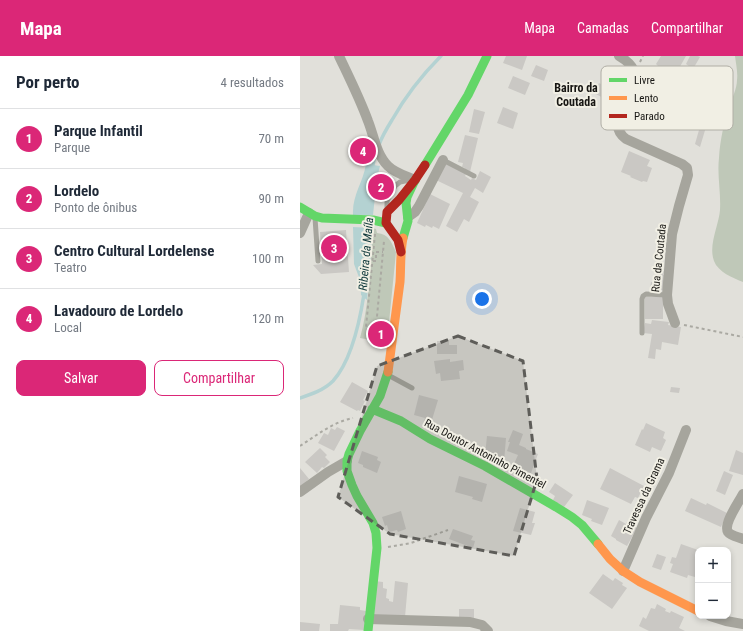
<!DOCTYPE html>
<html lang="pt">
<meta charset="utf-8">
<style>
:root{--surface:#fff;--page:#f2f2f3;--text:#1f2937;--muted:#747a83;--line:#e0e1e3;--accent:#db2777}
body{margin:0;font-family:"Roboto Condensed",sans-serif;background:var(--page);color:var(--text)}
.controls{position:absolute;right:12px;bottom:12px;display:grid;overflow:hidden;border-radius:8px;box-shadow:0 2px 6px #0003}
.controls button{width:36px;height:36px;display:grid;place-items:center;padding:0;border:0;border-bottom:1px solid var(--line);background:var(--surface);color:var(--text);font:20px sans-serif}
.you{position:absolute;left:182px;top:243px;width:14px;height:14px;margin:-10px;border:3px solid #fff;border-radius:50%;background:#1a73e8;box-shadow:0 0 0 6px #1a73e833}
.badge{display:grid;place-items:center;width:26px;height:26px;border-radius:50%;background:var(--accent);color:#fff;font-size:13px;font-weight:700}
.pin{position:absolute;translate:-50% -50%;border:2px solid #fff;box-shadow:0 1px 4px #0006}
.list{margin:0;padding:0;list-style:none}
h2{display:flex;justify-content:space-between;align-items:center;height:52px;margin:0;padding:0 16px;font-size:17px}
h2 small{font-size:13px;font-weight:400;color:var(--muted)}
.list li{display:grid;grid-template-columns:26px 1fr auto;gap:12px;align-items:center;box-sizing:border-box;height:60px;padding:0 16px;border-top:1px solid var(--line)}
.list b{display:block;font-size:15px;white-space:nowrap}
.list p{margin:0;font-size:13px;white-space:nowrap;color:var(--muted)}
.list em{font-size:13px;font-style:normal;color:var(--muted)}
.actions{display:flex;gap:8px;padding:12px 16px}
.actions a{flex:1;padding:9px 0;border:1px solid var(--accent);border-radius:8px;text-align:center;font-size:14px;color:var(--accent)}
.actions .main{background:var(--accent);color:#fff}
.map{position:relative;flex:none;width:443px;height:575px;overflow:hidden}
header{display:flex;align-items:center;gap:24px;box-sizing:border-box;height:56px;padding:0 20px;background:var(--accent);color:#fff}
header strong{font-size:19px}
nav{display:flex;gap:22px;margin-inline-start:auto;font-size:14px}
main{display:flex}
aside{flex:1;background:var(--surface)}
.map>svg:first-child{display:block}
.green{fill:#bfc8b8}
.water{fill:#b4d2d2}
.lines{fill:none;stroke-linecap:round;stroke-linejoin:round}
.stream{stroke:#b4d2d2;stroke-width:3.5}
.building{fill:#cac8c4}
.path{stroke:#aaa9a2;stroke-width:2;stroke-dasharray:3 3;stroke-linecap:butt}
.lane{stroke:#a6a59d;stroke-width:5}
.street{stroke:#a6a59d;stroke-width:10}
.fast{stroke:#63d668;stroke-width:9}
.slow{stroke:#ff974d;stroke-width:9}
.jam{stroke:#b3261e;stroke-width:9}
.marked{fill:#5e5d59;fill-opacity:0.2;stroke:#5e5d59;stroke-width:3;stroke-dasharray:8 5;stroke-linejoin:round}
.labels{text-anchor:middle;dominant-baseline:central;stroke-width:4;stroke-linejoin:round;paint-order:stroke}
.street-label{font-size:11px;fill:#171613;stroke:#f1efe4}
.neighbourhood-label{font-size:12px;font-weight:bold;fill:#171613;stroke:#f1efe4}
.water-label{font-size:12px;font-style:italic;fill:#0f393b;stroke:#f1efe4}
.key{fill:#f1efe4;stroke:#b0aea5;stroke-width:1}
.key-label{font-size:11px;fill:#171613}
</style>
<header>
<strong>Mapa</strong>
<nav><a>Mapa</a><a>Camadas</a><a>Compartilhar</a></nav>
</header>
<main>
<aside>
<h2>Por perto<small>4 resultados</small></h2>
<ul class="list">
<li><span class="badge">1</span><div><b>Parque Infantil</b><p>Parque</p></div><em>70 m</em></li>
<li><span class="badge">2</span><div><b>Lordelo</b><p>Ponto de ônibus</p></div><em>90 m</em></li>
<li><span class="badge">3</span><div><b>Centro Cultural Lordelense</b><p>Teatro</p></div><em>100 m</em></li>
<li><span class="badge">4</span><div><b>Lavadouro de Lordelo</b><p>Local</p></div><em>120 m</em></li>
</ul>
<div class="actions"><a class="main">Salvar</a><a>Compartilhar</a></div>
</aside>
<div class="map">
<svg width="443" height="575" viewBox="0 0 443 575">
<rect width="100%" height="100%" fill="#e1e0da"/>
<path class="green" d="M435 0H443V226C433 222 418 216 414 205 408 189 419 169 420 154 421 136 417 119 419 102 420 84 424 67 429 51 432 43 437 32 437 24 438 17 436 8 435 0Z
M73 172 76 173 77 177C89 178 91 186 96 196L87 287 60 282C70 246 70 208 73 172Z"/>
<path class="water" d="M66 108 80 110 77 122 73 159H53C52 139 63 127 66 108Z
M53 171 73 172 67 244 61 239 60 224 54 208Z"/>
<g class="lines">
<path class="stream" d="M79 89C82 80 87 72 92 64 105 41 122 19 141 0
M72 114 74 104 76 96
M0 342C12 338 24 334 33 325 51 305 60 264 64 238"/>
</g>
<path class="building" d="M206 0H227L222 14 203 7Z
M361 0H386L369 30 359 24 364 16 357 13 358 10 356 8Z
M390 0H398L400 1 393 13 386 8Z
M236 9 248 14 244 25 231 20Z
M306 18 323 26 321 30 323 31 316 46 308 43 307 44 294 37 299 27 301 28Z
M213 20 230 27 225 39 208 32Z
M203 51 218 57 213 73 197 67Z
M174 53 185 56 179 78 169 76Z
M399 55 409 61 400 91 395 88 401 67 395 63Z
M165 79 178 82 170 116 165 114V112L162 111 163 107 158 106Z
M60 89 66 90 65 100 59 99Z
M329 95 350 104 347 110 352 112 347 126 343 125 342 126 330 121 331 120 321 116Z
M145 107 166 118 165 120 171 124 172 122 176 124 180 115 191 121 183 137 175 132 170 141 179 146 169 166 164 163 157 176 146 170 163 137 136 124Z
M130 138 150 148 139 173 133 170 132 172 126 169 125 171 117 167Z
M46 174 49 216 21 218 13 209 22 208 20 176Z
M356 213 364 215 363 219H366L363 234 350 232 351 226 354 227Z
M345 241H363V263H345Z
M352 264 369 266 368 269 381 271 378 289 362 286 361 294 356 293 355 303 348 302 352 278 343 277 345 267 351 268Z
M137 285H149V289H157V298H137Z
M150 303V306L163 304 164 314 159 315 160 323 141 325 140 317 136 318 134 305Z
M52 326 68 335 63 344 65 345 60 355 58 354 57 355 40 346Z
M371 331 380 332 379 337 370 336Z
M119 339 138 344 131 367 124 365 125 362 114 359Z
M346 367 365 376 363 382 366 384 361 395 352 391 350 396 335 389 342 373 343 374Z
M37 371 45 375 34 395 18 387 24 377 28 379 31 372 35 374Z
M213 374 223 378 219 389 226 392V393L238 398 231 417 213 410 218 399 207 395 210 386H208Z
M187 380 206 382 204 406 193 405V399H185Z
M20 392 27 399 25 401 30 406 24 412 22 411 17 417 5 406Z
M436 394 443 397V419L429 415Z
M62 395 78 401 77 404 81 406 77 417 63 411V409L58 407Z
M0 412 9 423 0 431Z
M310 412 344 430 338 442 335 441 331 448 300 433Z
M424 415 433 419 425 439 416 435Z
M159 420 187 428 182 446 172 443 173 441 155 436Z
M255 427 273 439 264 451 253 444 255 440 249 436Z
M391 442 406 449 407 447 427 457 421 471 385 455Z
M287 444 309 452 302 469 291 465 292 463 282 459Z
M220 452 235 456 232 467H235L231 479 213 475Z
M101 455 106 473 98 476 97 474 89 476 87 469 85 470 82 461Z
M319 464 326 468 327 466 337 472 327 490 316 484V483L311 480Z
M153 473 173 480 171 484 175 485 173 492 149 483Z
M381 488 398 494V513L395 521 388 519 387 522 370 516 373 508 370 507 372 501 376 502Z
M357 498 366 501 361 514 352 511Z
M303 518 313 525 315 522 323 527 322 529 327 532 312 553 289 537Z
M74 525 83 526V532L87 533 86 542 89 543V545L93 546 95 525 108 527 105 561 71 560Z
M357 548 366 553 365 555 370 557 371 555 384 561 379 572 385 575H349L339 570 343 561 346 563 351 552 355 553Z
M40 549 60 551V554L66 555 64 574 49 573 48 575H30V568H38Z
M159 553H174V562L159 561Z
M0 566 20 568 19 575H0Z"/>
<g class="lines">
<path class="path" d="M340 6 343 0
M75 178 66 271H76L84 185
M73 205H76V196H83
M384 269 443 281
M0 390C17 379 33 366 53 362
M88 491 111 487 148 474"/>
<path class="lane" d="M143 104 174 120
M87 153V145L95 130 100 126 110 124
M15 162 18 205
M342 277V243L343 240 346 238 367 239
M88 319 112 332"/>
<path class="street" d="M39 0C49 21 60 43 68 65 74 80 76 98 88 110 95 117 106 120 115 124
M319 0C326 4 333 10 335 18 339 36 302 66 326 83L382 108 387 112 388 119 379 150 372 178 367 239 368 248 375 267
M108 161 115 156 119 150 143 104
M0 177 9 157
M0 436 28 416 47 405
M443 438C439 446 423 468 428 476 431 480 439 481 443 483
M323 515 346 462 369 417 386 374
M410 560 426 565 443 568
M68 563 170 566 182 569 188 575"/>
<path class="fast" d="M125 109 168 39 187 0
M0 151 15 160 22 162 73 164 86 167
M103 182 108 165 106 147 107 141 115 124
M72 353 101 365 130 383 185 410 256 451 272 461 282 469 298 488
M68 575 77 492 76 477 73 467 57 440 52 429 47 415V405L49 398 60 375 80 340 88 316"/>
<path class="slow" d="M88 316C92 286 96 256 100 226 101 212 100 196 103 182
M298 488 310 503 323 515 340 526 398 555"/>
<path class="jam" d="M101 196 98 184 86 167 87 156 99 144 115 124 125 109"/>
</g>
<path class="marked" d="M158 280 223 305 237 423 214 500 90 478 38 441 77 310Z"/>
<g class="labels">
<g class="street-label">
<text transform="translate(359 202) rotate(-84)">Rua da Coutada</text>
<text transform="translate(185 398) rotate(28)">Rua Doutor Antoninho Pimentel</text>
<text transform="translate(344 440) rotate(-65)">Travessa da Grama</text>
</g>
<g class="neighbourhood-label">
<text x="276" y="32">Bairro da<tspan x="276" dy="14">Coutada</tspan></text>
</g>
<g class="water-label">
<text transform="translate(66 198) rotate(-85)">Ribeira da Maíla</text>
</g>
</g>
<rect x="301" y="10" width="132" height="64" rx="6" class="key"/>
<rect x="309" y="22" width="18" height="4" fill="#63d668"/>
<rect x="309" y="40" width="18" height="4" fill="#ff974d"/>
<rect x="309" y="58" width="18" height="4" fill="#b3261e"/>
<g class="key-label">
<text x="334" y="28">Livre</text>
<text x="334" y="46">Lento</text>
<text x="334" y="64">Parado</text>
</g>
</svg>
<div class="controls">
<button>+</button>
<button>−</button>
</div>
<div class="you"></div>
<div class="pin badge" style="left:81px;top:278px">1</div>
<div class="pin badge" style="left:81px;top:131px">2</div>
<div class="pin badge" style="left:34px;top:192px">3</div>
<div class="pin badge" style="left:63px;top:95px">4</div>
</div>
</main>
